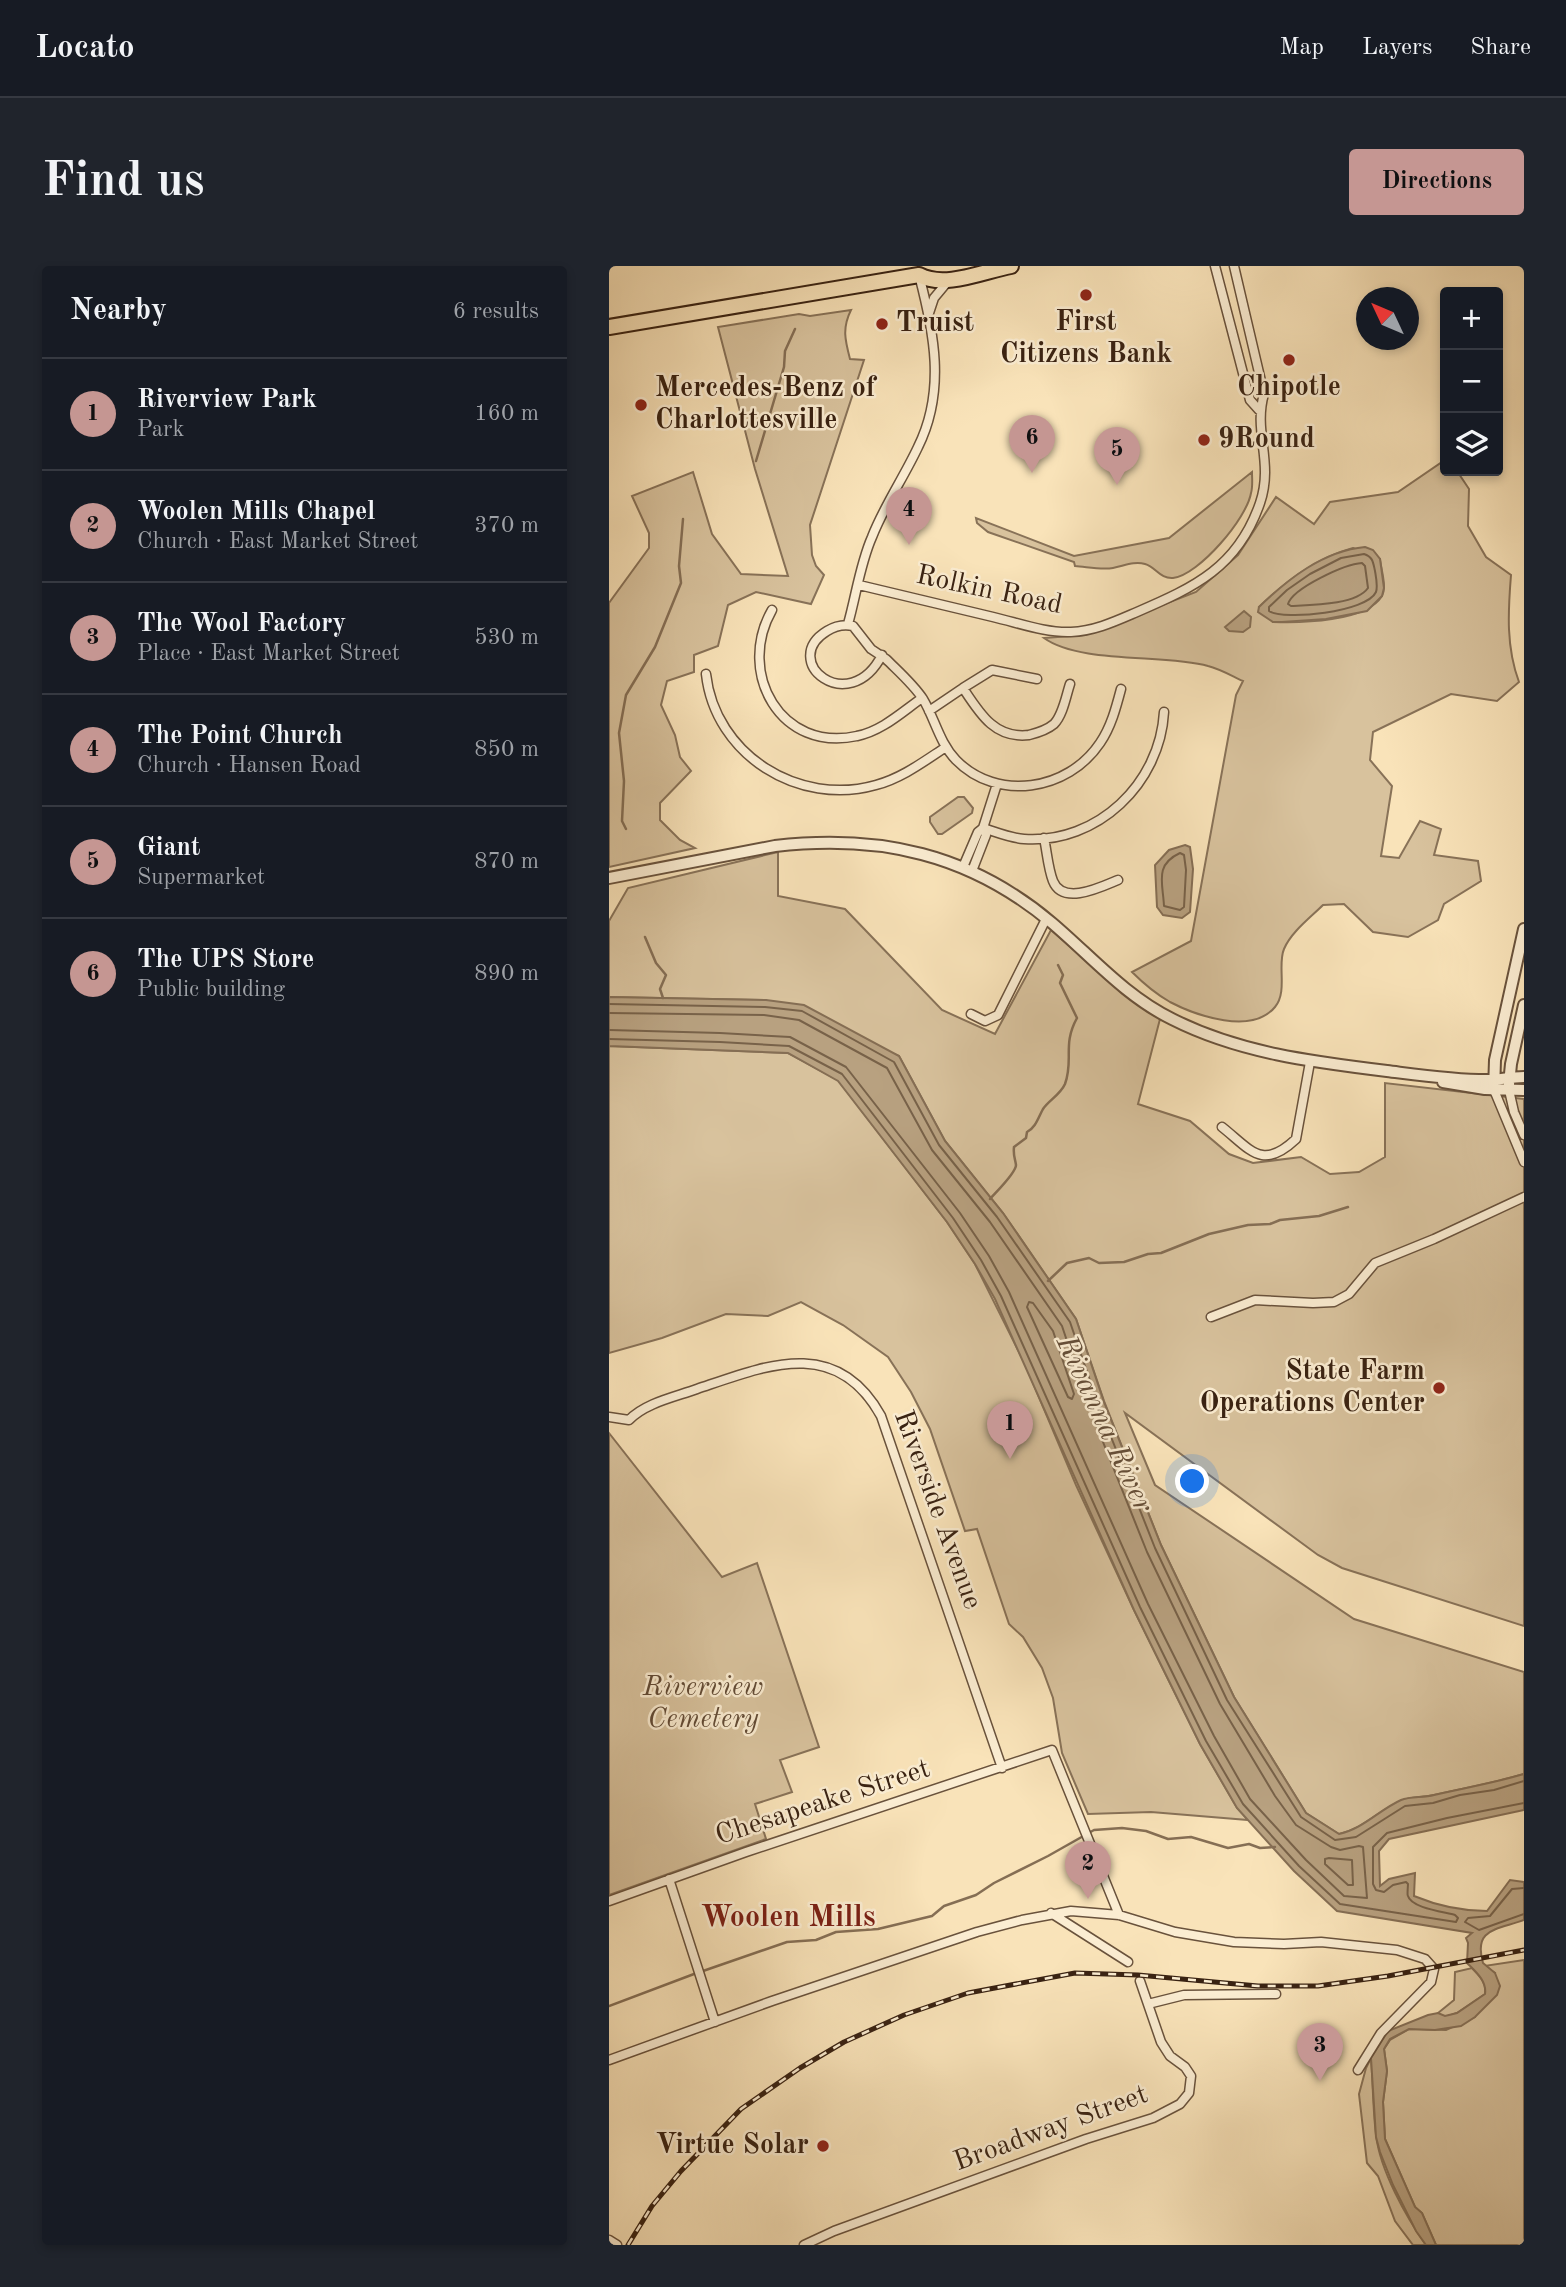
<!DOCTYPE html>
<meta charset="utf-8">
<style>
:root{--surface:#171b24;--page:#20242c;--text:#f1f3f6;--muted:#9ea1a6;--line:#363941;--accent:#c59692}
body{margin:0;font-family:"Old Standard TT",serif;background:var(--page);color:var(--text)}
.controls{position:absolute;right:21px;top:21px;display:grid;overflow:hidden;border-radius:7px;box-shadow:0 4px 10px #0003}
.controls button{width:63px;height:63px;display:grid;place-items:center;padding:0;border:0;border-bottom:2px solid var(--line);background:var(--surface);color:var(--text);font:35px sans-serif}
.compass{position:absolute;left:747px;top:21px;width:63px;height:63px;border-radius:50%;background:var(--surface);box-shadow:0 4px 10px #0003;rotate:314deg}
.you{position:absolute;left:584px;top:1216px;width:24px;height:24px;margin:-18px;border:5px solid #fff;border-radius:50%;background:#1a73e8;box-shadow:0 0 0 10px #1a73e833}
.badge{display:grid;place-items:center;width:46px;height:46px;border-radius:50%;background:var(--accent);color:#111;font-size:23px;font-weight:700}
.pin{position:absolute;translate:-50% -58px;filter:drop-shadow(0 2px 4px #0008)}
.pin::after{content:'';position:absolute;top:37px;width:24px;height:21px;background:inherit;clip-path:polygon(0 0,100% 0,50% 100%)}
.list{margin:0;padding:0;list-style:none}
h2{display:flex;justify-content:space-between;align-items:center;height:91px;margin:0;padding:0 28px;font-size:30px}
h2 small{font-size:23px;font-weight:400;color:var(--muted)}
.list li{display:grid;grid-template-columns:46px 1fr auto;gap:21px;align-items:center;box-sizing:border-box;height:112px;padding:0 28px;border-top:2px solid var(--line)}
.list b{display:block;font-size:26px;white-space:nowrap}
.list p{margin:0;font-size:23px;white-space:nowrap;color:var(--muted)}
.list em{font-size:23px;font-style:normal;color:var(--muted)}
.icon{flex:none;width:38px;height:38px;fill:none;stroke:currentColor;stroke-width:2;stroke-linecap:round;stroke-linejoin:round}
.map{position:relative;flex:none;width:915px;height:1979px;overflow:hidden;border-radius:7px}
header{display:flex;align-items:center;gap:42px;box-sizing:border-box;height:98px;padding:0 35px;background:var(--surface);border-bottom:2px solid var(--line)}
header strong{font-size:33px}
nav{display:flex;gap:38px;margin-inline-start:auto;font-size:24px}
.intro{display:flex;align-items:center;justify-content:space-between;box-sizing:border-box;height:168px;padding:0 42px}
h1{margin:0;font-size:49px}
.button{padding:18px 32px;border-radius:7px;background:var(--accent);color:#111;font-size:24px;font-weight:700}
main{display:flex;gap:42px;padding:0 42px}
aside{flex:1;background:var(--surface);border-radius:7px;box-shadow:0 4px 10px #0003}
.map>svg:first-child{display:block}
.green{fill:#d8c29d;stroke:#887258;stroke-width:2;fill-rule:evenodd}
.water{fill:#b8a180;stroke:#856e54;stroke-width:2}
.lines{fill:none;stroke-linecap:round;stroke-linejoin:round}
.shore{stroke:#786249;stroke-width:2}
.stream{stroke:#856e54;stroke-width:2.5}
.minor-casing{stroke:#69523c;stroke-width:11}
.tertiary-casing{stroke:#69523c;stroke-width:14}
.trunk-casing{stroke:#392212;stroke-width:18}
.minor{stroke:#fbedd2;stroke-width:8}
.tertiary{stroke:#fbedd2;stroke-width:10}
.trunk{stroke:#f9e3b9;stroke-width:14}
.rail-casing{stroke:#392212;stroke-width:5}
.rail{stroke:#fbedd2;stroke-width:2.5;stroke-dasharray:8;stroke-linecap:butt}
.poi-dot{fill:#8f2418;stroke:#fbedd2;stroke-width:2.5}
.labels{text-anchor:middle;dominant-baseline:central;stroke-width:5;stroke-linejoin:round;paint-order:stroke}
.poi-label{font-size:28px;font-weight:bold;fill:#392212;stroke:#fbedd2;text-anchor:start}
.street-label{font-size:28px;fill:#392212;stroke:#fbedd2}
.park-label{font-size:28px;font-style:italic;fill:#614a35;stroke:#fbedd2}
.water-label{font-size:30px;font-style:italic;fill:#654e38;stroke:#fbedd2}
.neighbourhood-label{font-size:30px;font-weight:bold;fill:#7a1f14;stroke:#fbedd2}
</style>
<header>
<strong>Locato</strong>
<nav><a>Map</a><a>Layers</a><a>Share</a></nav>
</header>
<div class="intro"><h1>Find us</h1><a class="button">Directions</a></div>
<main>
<aside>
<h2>Nearby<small>6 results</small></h2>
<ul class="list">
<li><span class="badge">1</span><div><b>Riverview Park</b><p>Park</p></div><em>160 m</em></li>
<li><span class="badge">2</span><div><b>Woolen Mills Chapel</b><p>Church · East Market Street</p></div><em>370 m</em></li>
<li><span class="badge">3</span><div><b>The Wool Factory</b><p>Place · East Market Street</p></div><em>530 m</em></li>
<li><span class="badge">4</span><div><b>The Point Church</b><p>Church · Hansen Road</p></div><em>850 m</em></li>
<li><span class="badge">5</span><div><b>Giant</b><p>Supermarket</p></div><em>870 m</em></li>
<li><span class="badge">6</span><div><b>The UPS Store</b><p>Public building</p></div><em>890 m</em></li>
</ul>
</aside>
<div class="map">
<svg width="915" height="1979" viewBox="0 0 915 1979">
<rect width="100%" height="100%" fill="#f9e3b9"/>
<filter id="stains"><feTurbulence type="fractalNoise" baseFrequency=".00286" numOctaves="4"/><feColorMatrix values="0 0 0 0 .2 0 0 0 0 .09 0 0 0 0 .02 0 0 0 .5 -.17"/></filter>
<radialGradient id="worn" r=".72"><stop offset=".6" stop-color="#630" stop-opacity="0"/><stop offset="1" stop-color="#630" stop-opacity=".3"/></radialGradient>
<path class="green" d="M242 44C233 62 236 74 241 93L255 94 201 259 203 289 207 300 215 309 202 338 147 326 119 339 109 380 85 389V406L58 415 52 439 66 469 71 491 82 505 51 537V554L71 574 86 582 0 601V337L40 282V267L23 230 84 206 103 268 132 308 179 310 146 203 109 61 190 48 201 50Z
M836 194V205H848L860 223 859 260 877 291 902 309C899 346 897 381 910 416L888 435 842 428 764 466 761 494 783 520 772 590 790 592 811 555 832 563 825 589 869 595 872 615 835 638 829 654 799 671 764 666 735 638 714 639C702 651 682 666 675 683 668 699 679 725 666 741 643 769 588 750 561 736 547 728 534 717 523 706L582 675 627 429 634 415C623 410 611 403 599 400 556 388 471 398 435 372L476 369 587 326 629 289 667 231 705 258 721 236 789 226ZM744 282 771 293C772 303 778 321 773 330 757 356 692 357 664 356L650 341C677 315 707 292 744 282Z
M643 206C643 213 644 221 642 227 638 252 590 309 564 312 551 313 547 301 536 298 525 295 515 300 504 302 492 304 479 301 466 300L465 296 379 266 368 257 367 252 465 290 560 272Z
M349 531H355L364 542 363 547 333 568H329L321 556V551Z
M169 586V630L236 643 333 744 386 768 442 664 514 727 551 753 529 838 581 855 620 888 644 897 692 891 721 908 750 906 776 891V817L915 833V1360L733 1302 709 1289 516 1147 546 1219 745 1353 915 1406V1508C885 1517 855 1522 825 1529 814 1532 802 1530 792 1535 770 1544 754 1563 730 1568L697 1547 625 1431 552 1279 495 1135 467 1053 394 947 336 875 290 790 156 734 0 731V655L19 622Z
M0 780 179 787 229 814 338 956 366 998 416 1098 467 1219 525 1344 591 1478 628 1542 639 1554 542 1546 479 1548 453 1487 444 1432 433 1402 414 1371 400 1358 368 1263 356 1265 321 1163 302 1126 279 1091 234 1059 192 1036 159 1050 117 1048 53 1072 0 1087Z
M0 1167 113 1311 148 1297 210 1481 171 1494 183 1526 146 1538 157 1573 0 1629Z
M915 1694V1979H827L813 1947 806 1941 776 1873 774 1836 778 1805 775 1783 781 1774 800 1763 837 1764 866 1751 886 1707 875 1700Z
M863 1702C870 1710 878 1716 876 1728L848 1747 836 1751 829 1747 845 1734 846 1706Z
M762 1792C764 1818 764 1844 767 1869 771 1904 797 1951 817 1979H804L786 1955 769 1910 758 1897 750 1828 757 1802Z"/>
<path class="water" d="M756 281 764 284 771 293 775 322 773 330 758 345 717 353 673 356H664L649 346 650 341C679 313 714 285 756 281Z
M635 345 642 351 641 361 634 366 620 365 616 361Z
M576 579 581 581 584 603 581 646 573 652 554 649 548 641 546 599 560 584Z
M0 731 157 734 195 739 290 790 336 875 394 947 467 1053 495 1136 552 1279 625 1431 697 1547 730 1568C754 1563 770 1544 792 1534 802 1530 814 1532 825 1529 855 1522 885 1517 915 1508V1544L780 1573 770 1585 771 1620 780 1613 806 1607 805 1630C829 1640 852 1645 878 1645L901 1614 915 1616V1654C888 1664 864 1662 874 1697L886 1707 891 1720 888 1729 866 1751 852 1760 826 1764 800 1763 781 1773 775 1783 778 1805 774 1836 776 1873 806 1941 813 1947 827 1979H817L807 1965 784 1919 771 1886 767 1871 762 1792 779 1765 819 1749 829 1747 836 1750 848 1747 876 1728C878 1715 867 1706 858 1697L859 1677 857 1672 863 1667 728 1645 685 1605 628 1542 591 1478 525 1344 386 1033 366 998 338 956 229 815 179 787 0 780Z"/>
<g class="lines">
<path class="shore" d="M755 288C764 291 764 296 766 305 767 311 769 320 767 326 758 346 675 355 660 345V341L678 324 701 308 732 292Z
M753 297 756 300 759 322C747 339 703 339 682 340L679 338C684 322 736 298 753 297Z
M571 587 575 589 577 604 575 641 571 644 555 640C554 617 545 599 571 587Z
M0 738 156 741 193 745 285 796 330 879 388 951 461 1056 489 1138 546 1282 618 1434 692 1551 726 1574 747 1571 796 1540 824 1537 851 1529 885 1524 915 1515
M0 747 155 749 190 754 278 802 323 884 381 956 453 1060 480 1141 538 1286 611 1438 666 1530 687 1559 722 1581 731 1584 750 1580 754 1581 758 1632 735 1630 697 1594 641 1533 605 1470 539 1338 400 1026 380 990 351 947 237 801 181 771 111 767 0 764
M0 773 111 776 180 780 233 808 344 952 372 994 392 1030 531 1341 597 1475 634 1538 690 1600 731 1638 847 1656 849 1652 846 1649C836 1646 802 1642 799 1630 798 1630 799 1619 799 1618L797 1616 784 1619 775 1626 767 1624 764 1618V1581L778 1567 838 1552 915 1537
M420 1036 424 1037 444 1065 465 1128 463 1133 459 1131 418 1041Z
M720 1592 743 1594 744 1619H739L716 1598V1593Z
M915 1622 903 1623 881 1650 859 1652 856 1656 870 1664 915 1648"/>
<path class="stream" d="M147 195 175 101 176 85 186 63
M17 563 13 555 15 515 10 467 17 429 46 381 72 317 70 300 74 253
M36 671 47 697 57 709 51 723 54 732
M381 933C387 926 407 907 407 899 406 892 404 889 405 881L417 872 418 866C427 861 429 852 434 843 440 834 451 829 456 818 465 794 453 779 468 752L451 717 454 709 449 699
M439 1015 458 997 480 992 490 997 515 996 539 988 552 987 600 968 639 959 661 958 671 954 710 950 739 941
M94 1705 178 1676 207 1674 227 1666 269 1663 323 1650 335 1640 367 1629 385 1617 439 1590 485 1564 513 1562 537 1565 559 1573 582 1571 619 1582 640 1578 651 1582 666 1581
M0 1740 85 1708"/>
<defs>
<path id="minor" d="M606 0 641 134 650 144
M320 47 325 32 340 14
M250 319C295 330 339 340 384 351 410 357 436 367 462 366 486 365 507 355 528 346 586 321 629 301 651 237 665 196 644 166 655 128L625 0
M163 344C127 407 172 487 248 470 273 465 293 446 313 432
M239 358C247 330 251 298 263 271 275 240 295 211 309 181 337 125 325 66 310 9
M273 389C240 453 169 395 218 365 226 360 235 358 244 360L262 383 277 393C290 406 304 418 314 433 326 453 330 476 347 494 388 536 459 525 491 477 502 461 507 442 512 423
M97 408C106 489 190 541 267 519 293 512 314 496 337 481
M354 422 383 404 428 413
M320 445 354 422C371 448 386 473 420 469 428 467 438 464 445 458 454 449 457 430 461 418
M374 562C387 566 401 572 415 573 489 578 551 517 555 446
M435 572C438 586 439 602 444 615 454 640 492 621 509 614
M354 601 369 566 374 562 388 518
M363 605 377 569 374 562
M362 748 376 755 389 749 437 653
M885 824 915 896
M900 824 905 846 915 869
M613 861C642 884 653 905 687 873L701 796
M602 1051 646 1034 704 1037 725 1036 740 1028 766 997 825 973 915 931
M0 1151 20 1154C36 1137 66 1131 88 1123 156 1100 227 1069 272 1150L393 1502
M60 1613 106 1756
M0 1635 137 1586 443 1484 510 1649
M442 1647 519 1696
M539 1738 575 1729 667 1728
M0 1794 163 1735 368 1666 413 1654 462 1645 510 1649 566 1666 625 1676 675 1678 712 1676 788 1684 816 1693 825 1703 822 1716 772 1767 749 1804
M0 1974 8 1979
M195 1979 225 1965 477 1873 544 1852 571 1838 580 1827 582 1810 576 1801 561 1790 552 1776 531 1715"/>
<path id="tertiary" d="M0 612 166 580C271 568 361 588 443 657 482 690 516 730 563 753 630 787 704 796 778 805 810 809 851 815 883 814 894 813 904 811 915 811
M834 816 876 823 915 824
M900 818 902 798 915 739
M885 824 886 794 915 663"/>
<path id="trunk" d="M0 61 310 9C336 23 375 5 402 0"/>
</defs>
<use href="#minor" class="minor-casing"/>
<use href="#tertiary" class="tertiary-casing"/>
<use href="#trunk" class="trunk-casing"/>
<use href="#minor" class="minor"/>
<use href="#tertiary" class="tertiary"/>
<use href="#trunk" class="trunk"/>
<defs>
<path id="rail" d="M19 1979 43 1940 72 1905 132 1843 191 1802 235 1776 295 1749 359 1727 466 1707 529 1709 649 1720H709L779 1710 915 1684"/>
</defs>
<use href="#rail" class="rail-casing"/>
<use href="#rail" class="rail"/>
</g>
<g class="poi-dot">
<circle cx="477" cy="29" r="7"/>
<circle cx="273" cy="58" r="7"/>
<circle cx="680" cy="94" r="7"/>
<circle cx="32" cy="139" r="7"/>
<circle cx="595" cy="174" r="7"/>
<circle cx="830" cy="1122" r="7"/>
<circle cx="214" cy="1880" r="7"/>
</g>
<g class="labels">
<g class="poi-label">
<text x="477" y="57" text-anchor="middle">First<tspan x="477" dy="32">Citizens Bank</tspan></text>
<text x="287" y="58">Truist</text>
<text x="680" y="122" text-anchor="middle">Chipotle</text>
<text x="46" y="123">Mercedes-Benz of<tspan x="46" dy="32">Charlottesville</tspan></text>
<text x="609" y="174">9Round</text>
<text x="816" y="1106" text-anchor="end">State Farm<tspan x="816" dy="32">Operations Center</tspan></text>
<text x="200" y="1880" text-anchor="end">Virtue Solar</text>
</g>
<g class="street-label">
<text transform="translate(380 325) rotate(12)">Rolkin Road</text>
<text transform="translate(328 1244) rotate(70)">Riverside Avenue</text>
<text transform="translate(214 1537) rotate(-18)">Chesapeake Street</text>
<text transform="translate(442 1863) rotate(-20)">Broadway Street</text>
</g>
<g class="park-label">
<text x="94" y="1422">Riverview<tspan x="94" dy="32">Cemetery</tspan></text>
</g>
<g class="water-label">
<text transform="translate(495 1158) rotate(65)">Rivanna River</text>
</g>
<g class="neighbourhood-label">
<text x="179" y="1652">Woolen Mills</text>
</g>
</g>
<rect width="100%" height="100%" filter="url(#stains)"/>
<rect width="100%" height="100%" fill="url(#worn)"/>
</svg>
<div class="controls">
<button>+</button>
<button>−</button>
<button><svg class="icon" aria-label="layers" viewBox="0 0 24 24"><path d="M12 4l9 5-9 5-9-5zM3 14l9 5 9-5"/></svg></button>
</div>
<svg class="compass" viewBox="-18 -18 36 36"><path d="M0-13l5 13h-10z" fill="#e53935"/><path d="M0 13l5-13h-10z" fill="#9ea1a6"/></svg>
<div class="you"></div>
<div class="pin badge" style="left:401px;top:1193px">1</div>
<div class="pin badge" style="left:479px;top:1633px">2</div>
<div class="pin badge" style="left:711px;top:1815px">3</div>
<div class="pin badge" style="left:300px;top:279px">4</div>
<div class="pin badge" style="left:508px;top:219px">5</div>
<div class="pin badge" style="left:423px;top:207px">6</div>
</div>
</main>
